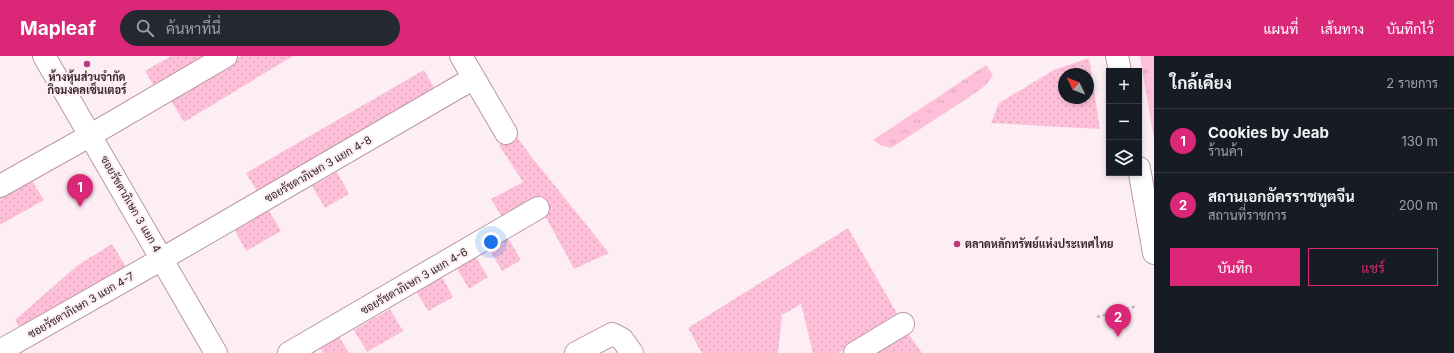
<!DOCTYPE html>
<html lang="th">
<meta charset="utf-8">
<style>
:root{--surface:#171b24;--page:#242831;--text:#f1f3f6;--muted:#9ea1a6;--line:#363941;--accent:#db2777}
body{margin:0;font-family:Inter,Sarabun,sans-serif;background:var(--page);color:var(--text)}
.controls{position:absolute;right:12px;top:12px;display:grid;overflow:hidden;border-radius:0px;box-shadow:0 2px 6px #0003}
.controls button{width:36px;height:36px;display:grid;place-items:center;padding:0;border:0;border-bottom:1px solid var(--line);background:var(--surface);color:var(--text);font:20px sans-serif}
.compass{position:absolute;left:1058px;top:12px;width:36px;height:36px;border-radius:50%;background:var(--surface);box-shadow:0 2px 6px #0003;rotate:313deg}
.you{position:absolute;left:491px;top:186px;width:14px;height:14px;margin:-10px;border:3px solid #fff;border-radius:50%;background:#1a73e8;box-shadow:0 0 0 6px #1a73e833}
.badge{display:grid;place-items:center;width:26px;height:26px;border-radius:50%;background:var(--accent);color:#fff;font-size:13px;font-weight:700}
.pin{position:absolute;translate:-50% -33px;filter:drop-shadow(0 1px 2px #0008)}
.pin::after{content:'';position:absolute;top:21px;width:14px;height:12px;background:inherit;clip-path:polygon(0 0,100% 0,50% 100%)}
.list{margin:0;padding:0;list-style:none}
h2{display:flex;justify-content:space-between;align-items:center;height:52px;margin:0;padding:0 16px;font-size:17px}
h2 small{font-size:13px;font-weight:400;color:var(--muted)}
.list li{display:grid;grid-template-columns:26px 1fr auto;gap:12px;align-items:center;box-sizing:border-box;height:64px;padding:0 16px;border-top:1px solid var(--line)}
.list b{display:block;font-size:15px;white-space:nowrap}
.list p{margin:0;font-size:13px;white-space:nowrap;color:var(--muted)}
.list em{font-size:13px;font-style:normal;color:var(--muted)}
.actions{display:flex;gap:8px;padding:12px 16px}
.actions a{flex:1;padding:9px 0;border:1px solid var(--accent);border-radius:0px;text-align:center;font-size:14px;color:var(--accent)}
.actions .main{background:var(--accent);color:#fff}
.icon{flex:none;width:22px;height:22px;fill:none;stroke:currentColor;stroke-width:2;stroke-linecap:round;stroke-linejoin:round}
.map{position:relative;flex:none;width:1154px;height:297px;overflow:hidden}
header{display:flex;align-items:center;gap:24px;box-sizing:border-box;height:56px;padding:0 20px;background:var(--accent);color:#fff}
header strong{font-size:19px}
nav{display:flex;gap:22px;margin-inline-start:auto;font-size:14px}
.search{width:280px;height:36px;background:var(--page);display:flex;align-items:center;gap:10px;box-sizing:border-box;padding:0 14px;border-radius:22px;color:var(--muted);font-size:15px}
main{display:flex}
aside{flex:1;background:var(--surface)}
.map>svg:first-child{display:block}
.grass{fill:url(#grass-tufts)}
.garden{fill:url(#garden-dots);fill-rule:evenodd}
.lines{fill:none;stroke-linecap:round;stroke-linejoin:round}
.minor-casing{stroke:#ba98a5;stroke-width:24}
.major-casing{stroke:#ba98a5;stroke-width:24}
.path{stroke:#beb0b5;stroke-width:2.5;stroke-dasharray:3 3;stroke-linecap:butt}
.minor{stroke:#fff;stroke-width:22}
.major{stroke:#fff;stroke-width:22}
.poi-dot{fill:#bd387c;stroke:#fdeef3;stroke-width:1.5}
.labels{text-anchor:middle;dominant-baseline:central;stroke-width:4;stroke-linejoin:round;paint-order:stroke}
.poi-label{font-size:11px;font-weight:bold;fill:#32242a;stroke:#fdeef3}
.street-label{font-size:11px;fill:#32242a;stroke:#fdeef3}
</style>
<header>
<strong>Mapleaf</strong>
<div class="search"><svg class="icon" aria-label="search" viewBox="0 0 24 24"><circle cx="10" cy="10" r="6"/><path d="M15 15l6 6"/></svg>ค้นหาที่นี่</div>
<nav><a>แผนที่</a><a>เส้นทาง</a><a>บันทึกไว้</a></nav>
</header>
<main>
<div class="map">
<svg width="1154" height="297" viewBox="0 0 1154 297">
<defs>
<pattern id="grass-tufts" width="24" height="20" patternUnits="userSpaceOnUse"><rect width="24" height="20" fill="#fec0d9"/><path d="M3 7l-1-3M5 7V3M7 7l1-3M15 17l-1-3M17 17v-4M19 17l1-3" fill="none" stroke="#daa5ba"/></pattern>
<pattern id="garden-dots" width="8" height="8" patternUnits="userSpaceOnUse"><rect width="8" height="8" fill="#fec0d9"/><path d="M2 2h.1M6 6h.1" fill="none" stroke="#daa5ba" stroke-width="1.8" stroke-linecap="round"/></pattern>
</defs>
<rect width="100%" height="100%" fill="#fdeef3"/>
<path class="grass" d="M1140 0H1154V84Z
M986 9 993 19 986 29 968 42 891 92 880 89 873 84Z"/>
<path class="garden" d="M171 0H205L154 30 145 15Z
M241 0H293L184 66 170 43Z
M1089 2 1100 73 991 67 999 47 1054 14ZM1064 18H1088V42H1064Z
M424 14 436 35 258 137 246 117Z
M517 81 530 99 609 197 574 213 536 143 502 161 491 143 523 126 499 89Z
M337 116 349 138 325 152 312 130Z
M32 125 44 144 0 169V142Z
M268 153 281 175 246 195 234 173Z
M848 172 899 261 839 297H813L801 248 782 259 778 297H702L688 272Z
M508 182 521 204 502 215 489 193Z
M112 188 126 211 22 275 15 264 78 209Z
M475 200 488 221 469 233 456 211Z
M441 219 453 241 428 255 415 233Z
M390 253 403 275 367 296 354 274Z
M908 277 922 297H875Z
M338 279 349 297H323L319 291Z"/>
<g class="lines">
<defs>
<path id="minor" d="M44 0 216 297
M461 0 506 77
M0 130 91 79 226 0
M0 295 162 203 474 22
M289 297 538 152
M576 297 612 278 622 283 632 297
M855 297 903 268"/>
<path id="major" d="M1117 0 1120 15
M1139 112 1154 197"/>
</defs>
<use href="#minor" class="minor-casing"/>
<use href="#major" class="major-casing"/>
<path class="path" d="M1097 261 1137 250"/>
<use href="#minor" class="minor"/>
<use href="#major" class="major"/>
</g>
<g class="poi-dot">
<circle cx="87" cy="8" r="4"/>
<circle cx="957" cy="188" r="4"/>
</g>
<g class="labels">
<g class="poi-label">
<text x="87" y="21">ห้างหุ้นส่วนจำกัด<tspan x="87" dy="13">กิจมงคลเซ็นเตอร์</tspan></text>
<text x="965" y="188" text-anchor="start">ตลาดหลักทรัพย์แห่งประเทศไทย</text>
</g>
<g class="street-label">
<text transform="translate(318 113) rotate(-30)">ซอยรัชดาภิเษก 3 แยก 4-8</text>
<text transform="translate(131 148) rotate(60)">ซอยรัชดาภิเษก 3 แยก 4</text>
<text transform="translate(414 225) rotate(-30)">ซอยรัชดาภิเษก 3 แยก 4-6</text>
<text transform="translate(81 249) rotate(-30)">ซอยรัชดาภิเษก 3 แยก 4-7</text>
</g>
</g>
</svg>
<div class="controls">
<button>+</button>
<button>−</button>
<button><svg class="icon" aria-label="layers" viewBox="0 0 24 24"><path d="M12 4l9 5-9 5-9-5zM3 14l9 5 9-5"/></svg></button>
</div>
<svg class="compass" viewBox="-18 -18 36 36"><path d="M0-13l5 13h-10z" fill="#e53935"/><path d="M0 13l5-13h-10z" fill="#9ea1a6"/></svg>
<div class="you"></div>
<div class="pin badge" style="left:80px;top:151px">1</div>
<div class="pin badge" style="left:1118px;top:281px">2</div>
</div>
<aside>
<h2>ใกล้เคียง<small>2 รายการ</small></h2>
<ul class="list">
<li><span class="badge">1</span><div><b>Cookies by Jeab</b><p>ร้านค้า</p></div><em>130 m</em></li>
<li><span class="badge">2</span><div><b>สถานเอกอัครราชทูตจีน</b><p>สถานที่ราชการ</p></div><em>200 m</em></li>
</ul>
<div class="actions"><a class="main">บันทึก</a><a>แชร์</a></div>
</aside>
</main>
